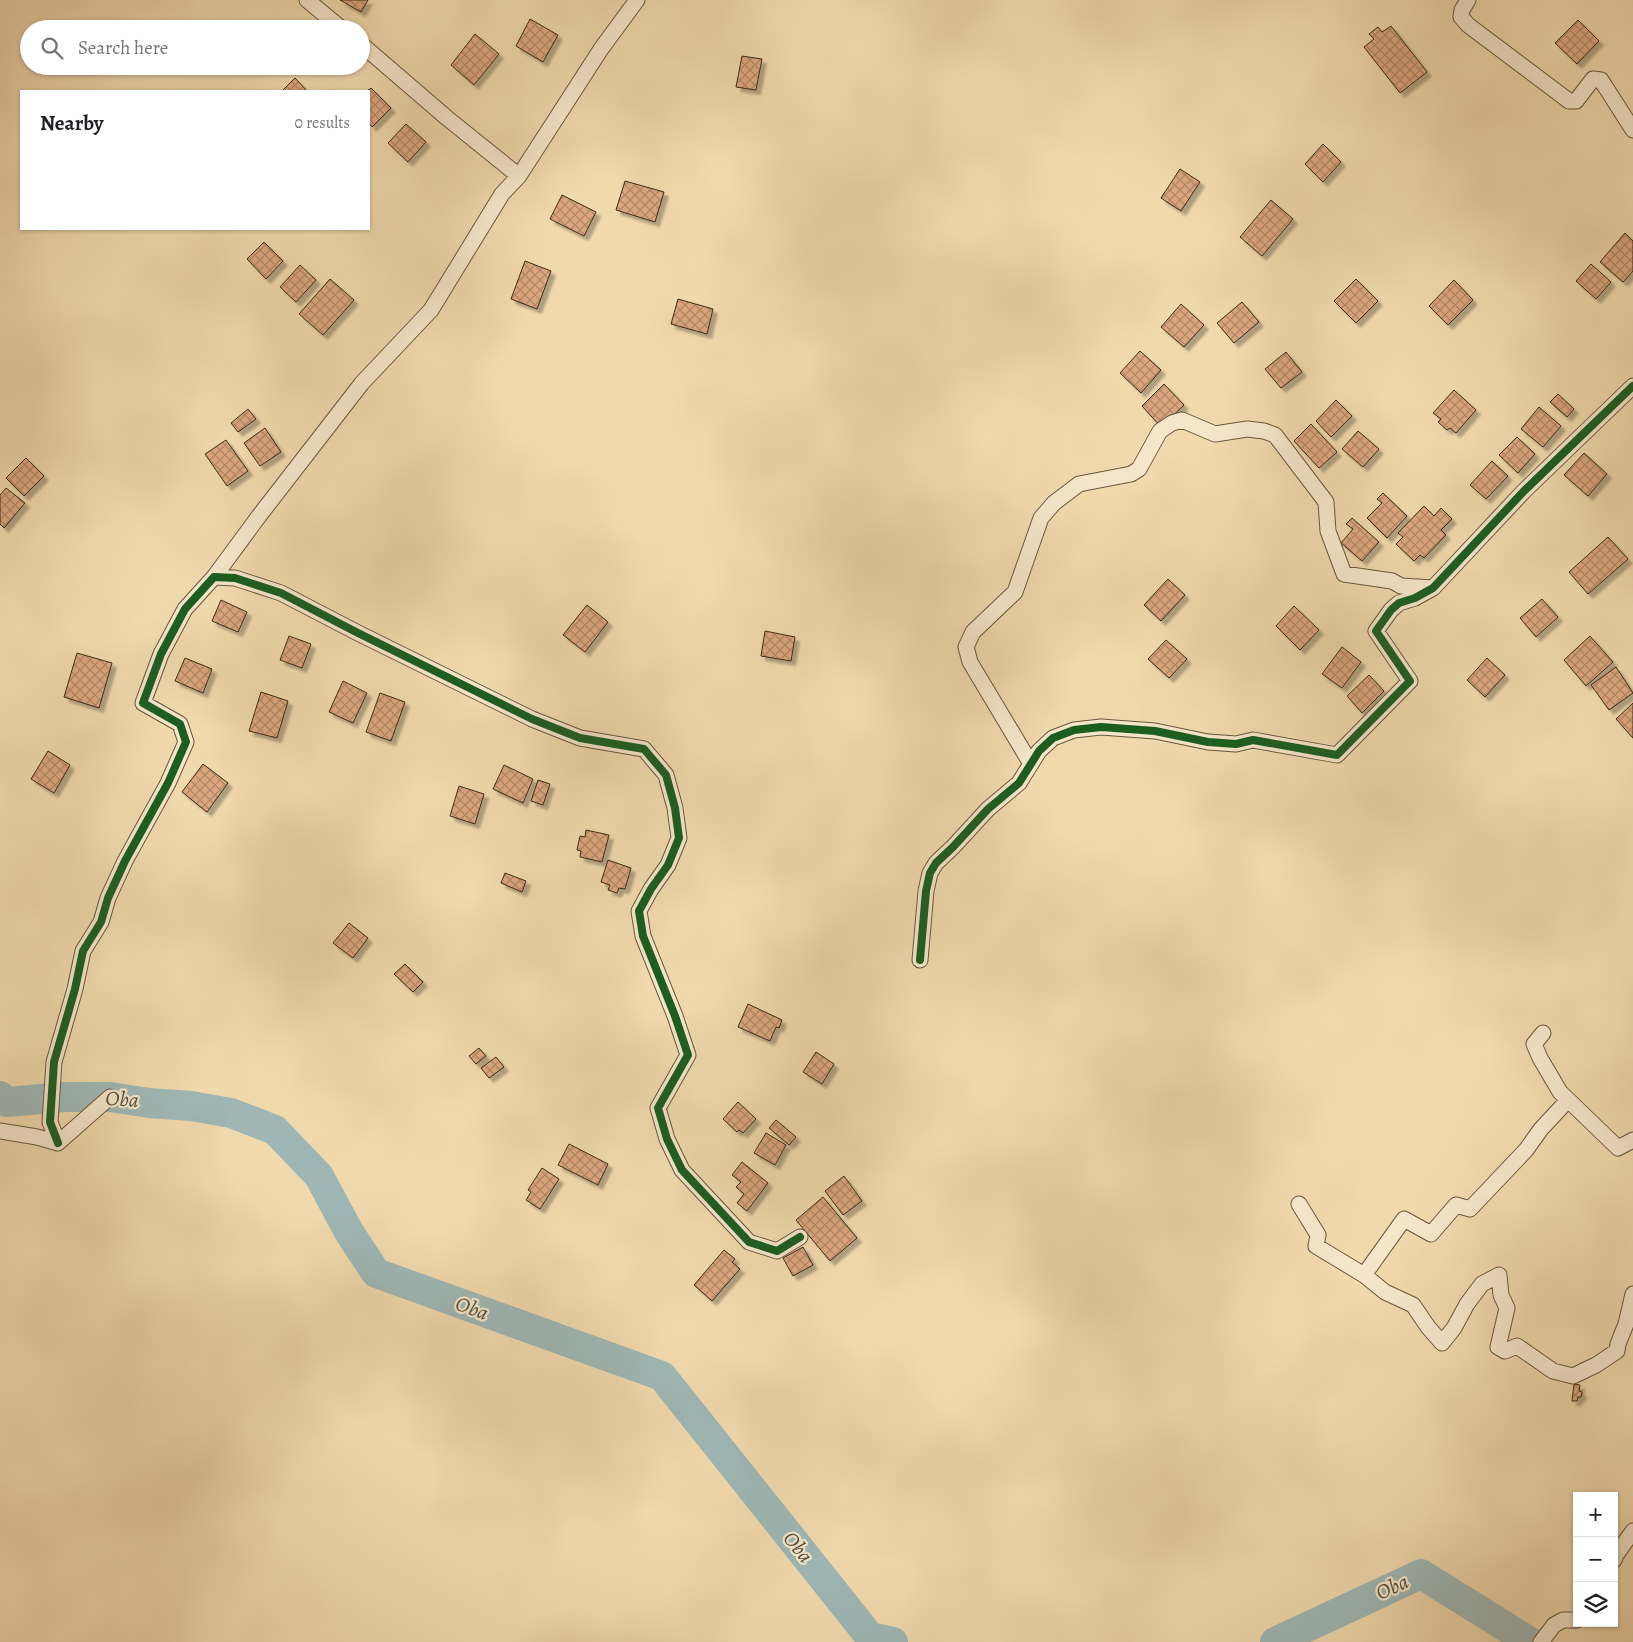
<!DOCTYPE html>
<meta charset="utf-8">
<style>
:root{--surface:#fff;--page:#f6f6f6;--text:#202124;--muted:#757577;--line:#e0e0e0}
body{margin:0;font-family:Alegreya,serif;background:var(--page);color:var(--text)}
.controls{position:absolute;right:15px;bottom:15px;display:grid;overflow:hidden;border-radius:0px;box-shadow:0 1px 4px #0004}
.controls button{width:45px;height:45px;display:grid;place-items:center;padding:0;border:0;border-bottom:1px solid var(--line);background:var(--surface);color:var(--text);font:25px sans-serif}
.list{margin:0;padding:0;list-style:none}
h2{display:flex;justify-content:space-between;align-items:center;height:65px;margin:0;padding:0 20px;font-size:21px}
h2 small{font-size:16px;font-weight:400;color:var(--muted)}
.icon{flex:none;width:28px;height:28px;fill:none;stroke:currentColor;stroke-width:2;stroke-linecap:round;stroke-linejoin:round}
.map{position:relative;flex:none;width:1633px;height:1642px;overflow:hidden}
.search{position:absolute;background:var(--surface);box-shadow:0 1px 4px #0004;left:20px;top:20px;width:350px;height:55px;display:flex;align-items:center;gap:12px;box-sizing:border-box;padding:0 18px;border-radius:28px;color:var(--muted);font-size:19px}
.panel{position:absolute;background:var(--surface);box-shadow:0 1px 4px #0004;left:20px;top:90px;width:350px;height:140px;border-radius:0px}
.map>svg:first-child{display:block}
.lines{fill:none;stroke-linecap:round;stroke-linejoin:round}
.river{stroke:#9eb7b5;stroke-width:30}
.building{fill:url(#building-cross-hatch);stroke:#3a2c18;filter:url(#shadow)}
.street-casing{stroke:#68573d;stroke-width:17}
.street{stroke:#f5e6ca;stroke-width:15}
.cycleway-casing{stroke:#f5e6ca;stroke-width:11}
.cycleway{stroke:#1b5e20;stroke-width:8}
.labels{text-anchor:middle;dominant-baseline:central;stroke-width:4.5;stroke-linejoin:round;paint-order:stroke}
.water-label{font-size:21px;font-style:italic;fill:#534f3f;stroke:#f5e6ca}
</style>
<div class="map">
<svg width="1633" height="1642" viewBox="0 0 1633 1642">
<defs>
<pattern id="building-cross-hatch" width="8" height="8" patternUnits="userSpaceOnUse" patternTransform="scale(1.25)"><rect width="8" height="8" fill="#dba67f"/><path d="M0 0l8 8M0 8l8-8" fill="none" stroke="#b38767"/></pattern>
<filter id="shadow"><feDropShadow dx="4.5" dy="4.5" stdDeviation="1" flood-color="#0004"/></filter>
</defs>
<rect width="100%" height="100%" fill="#f0d9ad"/>
<filter id="stains"><feTurbulence type="fractalNoise" baseFrequency=".004" numOctaves="4"/><feColorMatrix values="0 0 0 0 .2 0 0 0 0 .09 0 0 0 0 .02 0 0 0 .5 -.17"/></filter>
<radialGradient id="worn" r=".72"><stop offset=".6" stop-color="#630" stop-opacity="0"/><stop offset="1" stop-color="#630" stop-opacity=".3"/></radialGradient>
<g class="lines">
<path class="river" d="M0 1096 7 1102 64 1097H110L149 1103 191 1106 231 1113 275 1130 319 1176 349 1232 376 1273 662 1376 870 1637 893 1642
M1275 1642 1421 1574 1530 1642"/>
</g>
<path class="building" d="M340 0H368L361 12Z
M530 19 558 35 543 62 516 46Z
M1578 20 1599 41 1577 64 1555 43Z
M1391 26 1427 72 1400 93 1364 47 1374 39 1369 34 1378 27 1382 32Z
M475 34 499 54 474 85 451 65Z
M742 56 762 59 756 90 736 87Z
M295 78 307 91H282Z
M371 88 391 108 372 127 369 123V91H367Z
M406 124 426 142 408 162 388 143Z
M1323 144 1341 162 1323 182 1305 164Z
M1180 169 1200 182 1181 211 1161 198Z
M625 181 664 192 655 222 616 210Z
M562 195 596 212 584 236 550 219Z
M1271 200 1293 219 1262 256 1240 237Z
M1625 233 1633 241V271L1623 282 1600 262Z
M264 242 283 261 266 279 247 259Z
M525 261 551 271 537 309 511 299Z
M1591 264 1611 282 1596 299 1576 281Z
M300 265 316 280 296 302 280 287Z
M330 279 354 300 323 335 299 314Z
M1356 279 1378 301 1356 323 1334 301Z
M1454 280 1473 300 1448 325 1429 306Z
M678 299 713 309 707 334 671 324Z
M1242 302 1259 322 1234 343 1217 323Z
M1181 304 1204 325 1184 347 1161 327Z
M1140 351 1161 370 1141 393 1120 373Z
M1286 352 1302 372 1281 388 1265 369Z
M1164 384 1184 405 1161 427 1142 406Z
M1454 390 1476 410 1456 433 1450 428 1447 430 1438 422 1441 419 1433 413Z
M1558 394 1574 409 1567 417 1550 402Z
M1336 400 1352 416 1331 437 1316 421Z
M1539 407 1561 426 1543 447 1521 429Z
M248 409 256 419 238 432 231 423Z
M1311 424 1337 452 1319 468 1294 441Z
M265 428 281 452 260 466 244 443Z
M1358 431 1379 449 1363 467 1342 449Z
M1517 437 1535 454 1518 473 1499 455Z
M226 440 248 471 227 486 205 454Z
M1584 453 1607 474 1588 496 1564 475Z
M26 458 44 476 24 496 6 478Z
M1492 461 1508 476 1486 499 1470 485Z
M6 488 25 503 4 528 0 524V495Z
M1383 493 1407 516 1387 538 1367 518 1382 503 1377 499Z
M1424 506 1434 516 1441 508 1452 519 1441 530 1446 535 1424 558 1420 555 1414 561 1396 544 1403 537 1398 533Z
M1352 518 1379 542 1362 561 1341 543 1353 529 1346 524Z
M1608 537 1628 559 1588 594 1569 572Z
M1168 579 1185 595 1161 621 1144 605Z
M1542 599 1558 617 1536 637 1520 618Z
M221 600 247 612 238 632 212 621Z
M587 605 608 622 585 652 563 635Z
M1294 606 1319 630 1300 650 1276 626Z
M765 631 795 637 791 661 761 656Z
M289 636 311 644 302 668 280 660Z
M1590 636 1613 662 1586 686 1564 660Z
M1166 640 1187 659 1169 678 1148 659Z
M1342 647 1361 662 1342 688 1322 674Z
M77 653 112 663 99 708 64 697Z
M185 658 212 669 203 693 175 681Z
M1487 658 1505 675 1485 697 1467 680Z
M1616 667 1633 693 1609 710 1591 685Z
M1369 675 1384 691 1362 713 1347 696Z
M343 681 367 693 353 723 329 712Z
M261 692 288 701 277 738 249 731Z
M380 693 405 702 391 741 366 732Z
M1633 703V738L1616 719Z
M48 751 70 765 54 793 31 779Z
M203 764 228 783 207 812 182 792Z
M504 765 533 779 523 803 493 789Z
M538 780 550 784 543 805 531 801Z
M459 786 484 794 475 824 450 816Z
M586 830 609 835 602 862 580 857 581 851 577 850 580 836 585 837Z
M608 860 631 868 625 889 619 888 617 893 608 890 610 885 601 882Z
M505 873 526 881 522 892 501 883Z
M349 923 368 938 353 958 333 943Z
M405 964 423 982 413 992 394 974Z
M748 1004 782 1020 779 1028 776 1027 770 1041 738 1027Z
M479 1048 486 1056 476 1064 469 1056Z
M816 1052 834 1064 822 1084 803 1072Z
M496 1057 504 1067 489 1078 481 1068Z
M738 1102 756 1119 743 1133 739 1130 737 1132 723 1119Z
M776 1120 796 1137 789 1145 769 1128Z
M766 1133 786 1145 775 1165 754 1153Z
M569 1144 608 1164 598 1185 558 1165Z
M742 1162 768 1183 747 1211 737 1203 744 1194 736 1187 741 1182 732 1175Z
M542 1168 559 1179 540 1209 526 1200 531 1192 528 1190Z
M844 1176 862 1201 843 1215 825 1191Z
M823 1197 857 1238 830 1261 796 1220Z
M803 1247 813 1265 793 1276 783 1258Z
M724 1250 735 1259 732 1262 740 1269 712 1301 694 1285Z
M1574 1384 1580 1385 1579 1391 1582 1392 1581 1397H1578L1577 1401H1572Z"/>
<g class="lines">
<defs>
<path id="street" d="M307 0 342 29
M1468 0 1462 10 1461 17 1468 25 1569 101H1576L1593 79 1601 80 1633 130
M361 44 447 118 519 176
M214 577 259 516 362 383 431 310 502 194 519 176 601 49 637 0
M1031 764 970 662 966 647 973 632 1015 592 1041 518 1054 503 1079 484 1131 474 1139 469 1160 431 1172 423 1182 420 1215 434 1247 429 1264 431 1275 435 1326 502 1328 531 1344 574 1392 581 1401 586 1433 588
M920 960 926 891 930 873 936 863 953 847 988 809 1019 783 1039 751 1053 738 1074 730 1101 727 1155 731 1208 742 1236 744 1253 740 1337 755 1410 681 1376 631 1391 610 1399 603 1415 598 1433 588 1524 491 1633 386
M1543 1033 1534 1044 1540 1058 1560 1092 1618 1148 1633 1140
M0 1131 37 1137 58 1143 110 1097
M58 1143 50 1122 54 1062 75 989 83 951 101 922 108 898 125 861 168 783 186 742 180 724 143 703 161 654 185 609 214 577 235 578 281 593 358 633 532 719 580 738 644 749 666 775 675 808 679 838 668 865 651 889 639 911 643 936 675 1016 688 1055 658 1108 667 1139 682 1170 749 1242 777 1251 800 1237
M1299 1204 1318 1235 1316 1246 1364 1275 1385 1292 1413 1305 1428 1327 1442 1343 1454 1328 1467 1304 1482 1284 1499 1275 1501 1295 1507 1308 1498 1347 1505 1351 1517 1346 1553 1371 1573 1376 1596 1365 1617 1351 1618 1344 1626 1324 1633 1294
M1364 1275 1404 1219 1431 1234 1456 1205 1470 1209 1526 1150 1541 1129 1568 1100
M1614 1560 1616 1555 1633 1531
M1541 1642 1554 1625 1563 1620H1577"/>
</defs>
<use href="#street" class="street-casing"/>
<use href="#street" class="street"/>
<defs>
<path id="cycleway" d="M920 960 926 891 930 873 936 863 953 847 988 809 1019 783 1039 751 1053 738 1074 730 1101 727 1155 731 1208 742 1236 744 1253 740 1337 755 1410 681 1376 631 1391 610 1399 603 1415 598 1433 588 1524 491 1633 386
M58 1143 50 1122 54 1062 75 989 83 951 101 922 108 898 125 861 168 783 186 742 180 724 143 703 161 654 185 609 214 577 235 578 281 593 358 633 532 719 580 738 644 749 666 775 675 808 679 838 668 865 651 889 639 911 643 936 675 1016 688 1055 658 1108 667 1139 682 1170 749 1242 777 1251 800 1237"/>
</defs>
<use href="#cycleway" class="cycleway-casing"/>
<use href="#cycleway" class="cycleway"/>
</g>
<g class="labels">
<g class="water-label">
<text transform="translate(122 1099) rotate(4)">Oba</text>
<text transform="translate(472 1308) rotate(20)">Oba</text>
<text transform="translate(798 1547) rotate(51)">Oba</text>
<text transform="translate(1392 1587) rotate(-25)">Oba</text>
</g>
</g>
<rect width="100%" height="100%" filter="url(#stains)"/>
<rect width="100%" height="100%" fill="url(#worn)"/>
</svg>
<div class="controls">
<button>+</button>
<button>−</button>
<button><svg class="icon" aria-label="layers" viewBox="0 0 24 24"><path d="M12 4l9 5-9 5-9-5zM3 14l9 5 9-5"/></svg></button>
</div>
<div class="search"><svg class="icon" aria-label="search" viewBox="0 0 24 24"><circle cx="10" cy="10" r="6"/><path d="M15 15l6 6"/></svg>Search here</div>
<section class="panel">
<h2>Nearby<small>0 results</small></h2>
<ul class="list">
</ul>
</section>
</div>
